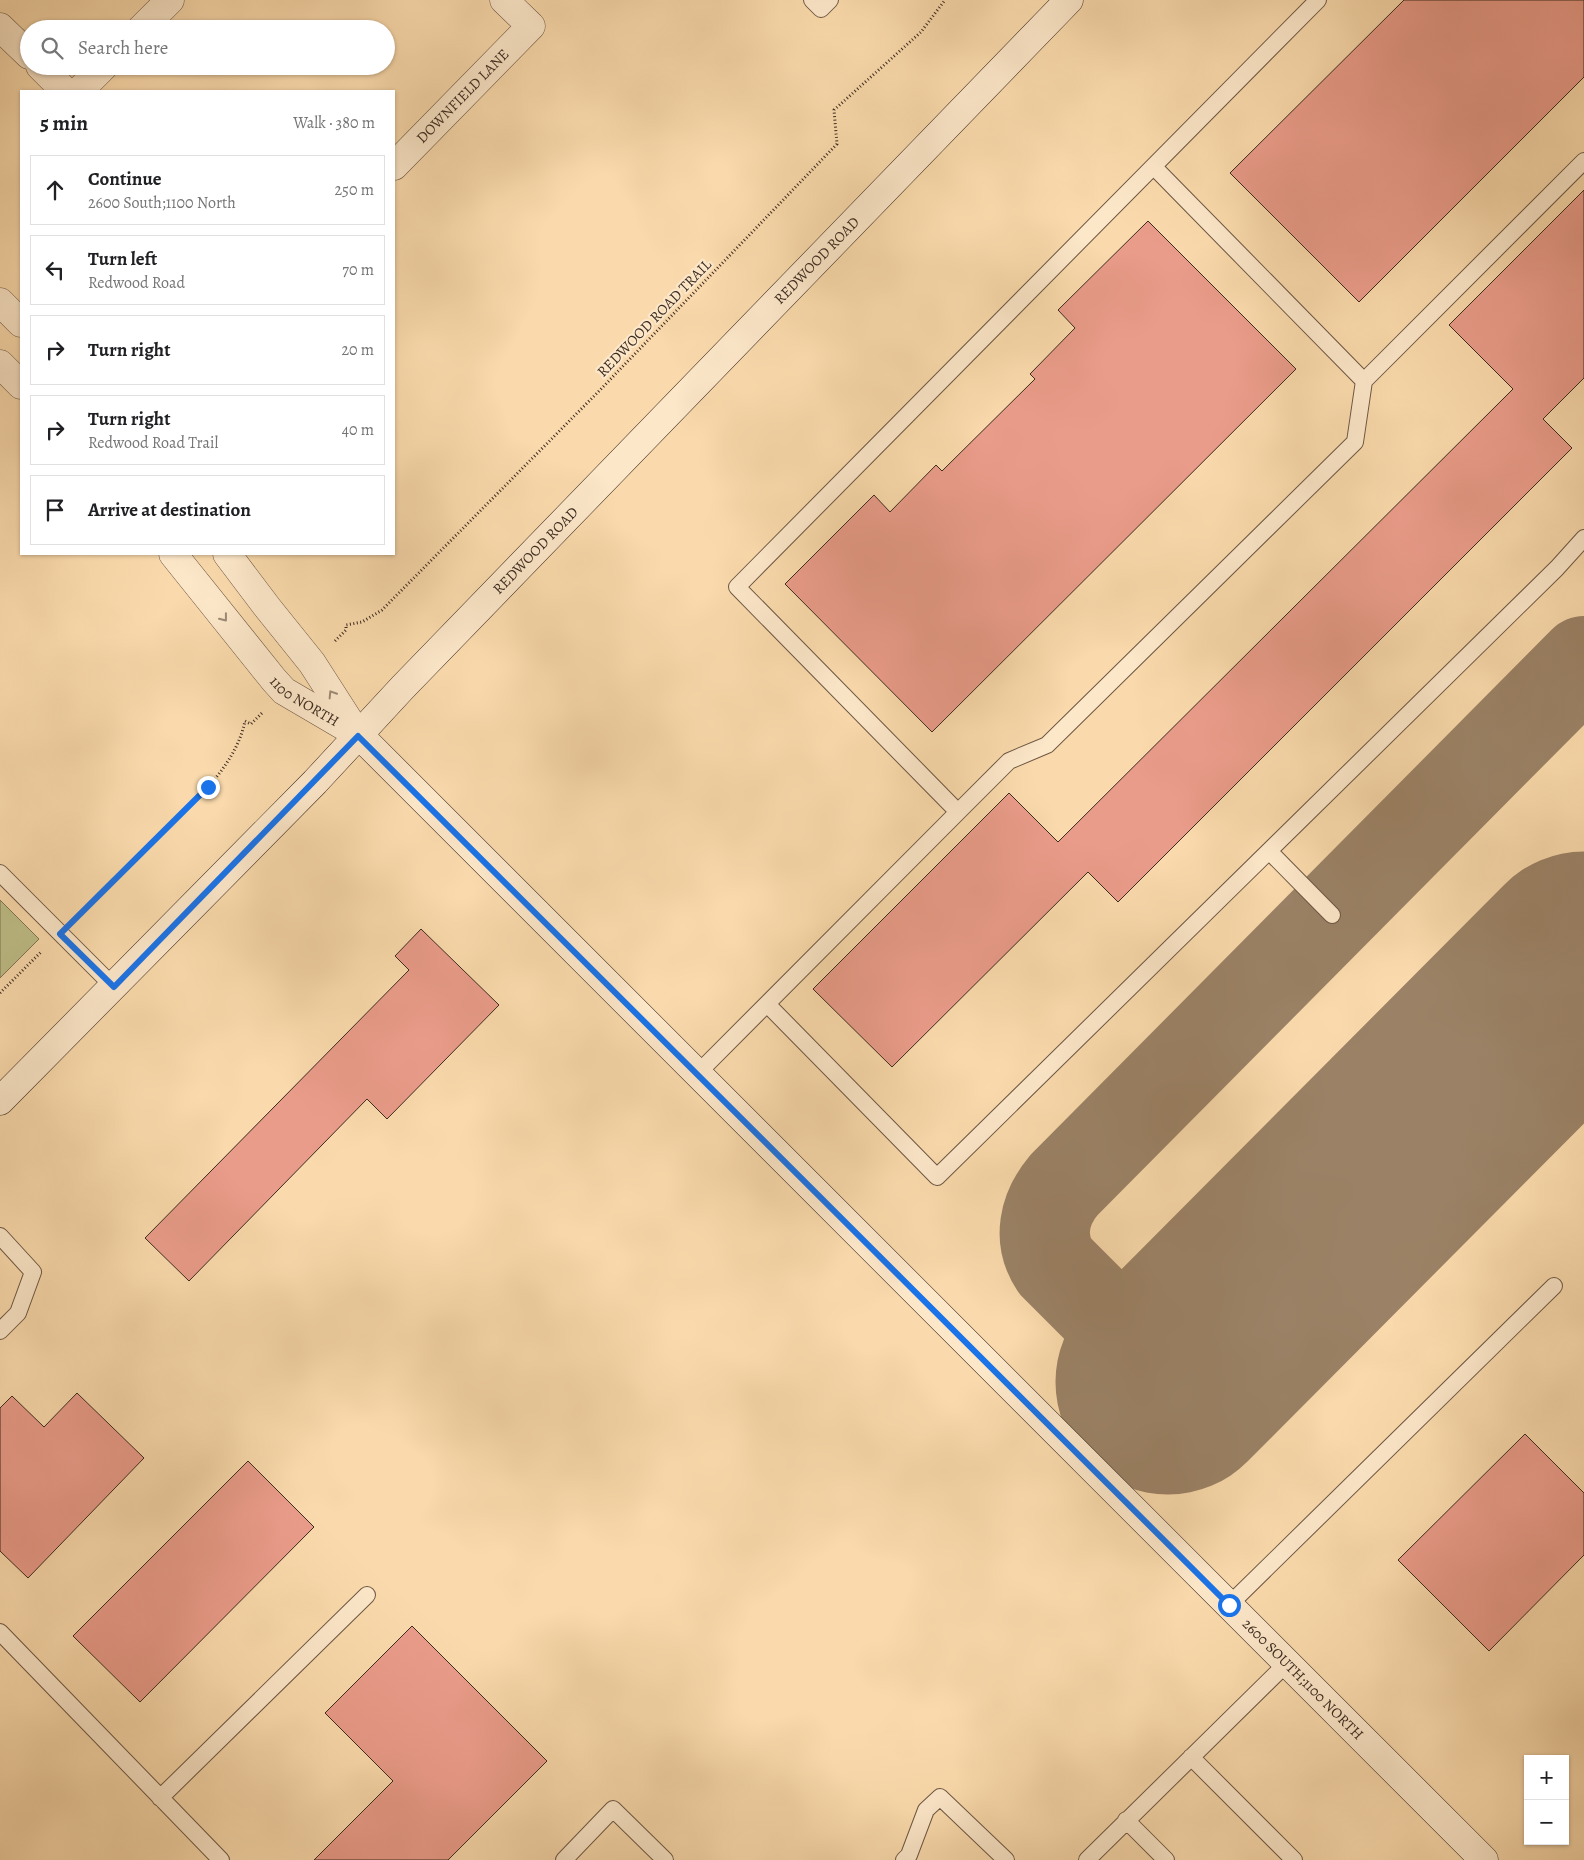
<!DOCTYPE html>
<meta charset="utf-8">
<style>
:root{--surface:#fff;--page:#f6f6f6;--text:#202124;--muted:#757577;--line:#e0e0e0}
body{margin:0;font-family:Alegreya,serif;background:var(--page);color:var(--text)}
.controls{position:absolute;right:15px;bottom:15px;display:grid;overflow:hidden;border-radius:0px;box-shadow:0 1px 4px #0004}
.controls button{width:45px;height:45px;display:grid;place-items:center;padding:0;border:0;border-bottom:1px solid var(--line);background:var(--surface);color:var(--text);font:25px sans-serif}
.stop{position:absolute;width:15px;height:15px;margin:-11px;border:4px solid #1a73e8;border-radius:50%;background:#fff}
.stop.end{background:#1a73e8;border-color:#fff;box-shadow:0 1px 5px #0008}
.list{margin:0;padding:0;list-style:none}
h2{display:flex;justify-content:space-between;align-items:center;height:65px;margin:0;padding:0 20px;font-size:21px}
h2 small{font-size:16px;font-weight:400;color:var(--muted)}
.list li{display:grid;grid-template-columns:32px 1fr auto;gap:15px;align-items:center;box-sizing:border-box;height:70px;margin:0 10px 10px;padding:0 10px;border:1px solid var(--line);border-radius:0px}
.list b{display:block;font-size:19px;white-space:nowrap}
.list p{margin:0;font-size:16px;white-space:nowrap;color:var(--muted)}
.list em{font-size:16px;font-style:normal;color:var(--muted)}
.icon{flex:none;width:28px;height:28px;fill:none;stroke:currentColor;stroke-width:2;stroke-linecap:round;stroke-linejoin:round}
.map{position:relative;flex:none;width:1584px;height:1860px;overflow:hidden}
.search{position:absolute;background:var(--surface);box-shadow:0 1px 4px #0004;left:20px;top:20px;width:375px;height:55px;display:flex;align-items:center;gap:12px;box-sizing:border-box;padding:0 18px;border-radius:28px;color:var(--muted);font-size:19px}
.panel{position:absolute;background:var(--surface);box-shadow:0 1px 4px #0004;left:20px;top:90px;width:375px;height:465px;border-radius:0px}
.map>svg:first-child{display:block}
.green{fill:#bfbf89;stroke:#7e7555}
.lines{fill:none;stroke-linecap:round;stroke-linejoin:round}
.taxiway{stroke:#9b8266;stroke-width:90}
.runway{stroke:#9b8266;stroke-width:225}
.building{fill:#ea9c8a;stroke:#3c2b21}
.service-casing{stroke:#6c5744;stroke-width:18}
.minor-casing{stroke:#6c5744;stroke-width:29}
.tertiary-casing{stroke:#6c5744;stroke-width:29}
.secondary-casing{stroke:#3c2b21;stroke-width:29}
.path{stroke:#3c2b21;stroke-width:3;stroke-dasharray:1 2.5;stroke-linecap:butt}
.service{stroke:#fce7c9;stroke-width:16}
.minor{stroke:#fce7c9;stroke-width:28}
.tertiary{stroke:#fce7c9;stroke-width:28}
.secondary{stroke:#fce7c9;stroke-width:28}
.oneway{stroke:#9c8975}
.route{stroke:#1a73e8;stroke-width:6}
.labels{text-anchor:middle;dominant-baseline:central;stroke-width:4.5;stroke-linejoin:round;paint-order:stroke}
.street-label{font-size:15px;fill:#3c2b21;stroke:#fce7c9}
</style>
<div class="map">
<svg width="1584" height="1860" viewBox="0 0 1584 1860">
<rect width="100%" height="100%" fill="#fadaac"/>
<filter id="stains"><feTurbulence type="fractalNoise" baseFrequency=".004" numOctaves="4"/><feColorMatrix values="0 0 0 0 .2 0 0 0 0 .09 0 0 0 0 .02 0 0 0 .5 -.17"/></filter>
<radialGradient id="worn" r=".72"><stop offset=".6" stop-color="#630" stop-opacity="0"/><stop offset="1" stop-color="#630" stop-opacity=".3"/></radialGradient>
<path class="green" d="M0 900 39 939 0 978Z"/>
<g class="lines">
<path class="taxiway" d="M1223 1327 1186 1348 1171 1351 1155 1350 1144 1347 1131 1340 1119 1330 1055 1266C1037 1239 1044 1209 1064 1185L1584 661"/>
<path class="runway" d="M1168 1382 1584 964"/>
</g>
<path class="building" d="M1404 0H1584V77L1359 302 1230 173Z
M1584 190V378L1543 419 1572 448 1118 902 1088 872 892 1067 813 989 1009 793 1058 842 1513 389 1449 325Z
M1148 221 1296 369 932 732 785 584 874 495 890 512 936 465 942 471 1035 379 1030 374 1075 328 1058 310Z
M421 929 499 1005 387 1119 367 1099 189 1281 145 1238 409 970 395 956Z
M77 1393 144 1458 28 1578 0 1551V1408L12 1396 44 1427Z
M1525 1434 1584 1493V1555L1489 1651 1398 1560Z
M248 1461 314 1527 140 1702 73 1636Z
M412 1626 547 1761 448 1860H314L393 1781 325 1713Z"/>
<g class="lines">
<defs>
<path id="service" d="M812 0 821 9 830 0
M1154 167 1364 381
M958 812 1009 761 1047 745 1355 442 1364 381 1584 161
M1269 851 1332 915
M0 873 114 987
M767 1004 937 1177 1557 568 1584 538
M697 1074 958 812 737 587 1318 0
M0 1236 33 1272 18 1313 0 1331
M1229 1605 1554 1286
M0 1632 221 1860
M1191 1757 1294 1860
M160 1798 367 1595
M1126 1820 1166 1860
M564 1860 613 1809 665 1860
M904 1860 909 1855 926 1810 940 1797 1006 1860
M1087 1860 1287 1663"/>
<g id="minor">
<path d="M0 27 29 55"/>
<path d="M141 29 170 0"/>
<path d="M40 66 65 91"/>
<path d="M79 91 104 66"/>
<path id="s1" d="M394 166 531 26 504 0"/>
</g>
<g id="tertiary">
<path d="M0 302 21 323"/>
<path d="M0 364 21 385"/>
<path id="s2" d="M173 554 274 680 284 691 359 735"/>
<path d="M227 554 267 607 312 663 355 730"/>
</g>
<g id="secondary">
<path id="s3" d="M359 735 1484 1860"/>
<path id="s4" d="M0 1101 315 782 403 687 1069 0"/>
</g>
</defs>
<use href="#service" class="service-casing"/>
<use href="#minor" class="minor-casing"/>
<use href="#tertiary" class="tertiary-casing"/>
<use href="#secondary" class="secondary-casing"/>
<path class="path" d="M335 641 346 630V625L362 622 382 610 601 389 837 144 834 110 921 32 945 0
M78 915C105 889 131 863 158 836 191 804 235 769 245 721L251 724 263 712
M0 993 42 951"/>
<use href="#service" class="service"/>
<use href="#minor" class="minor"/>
<use href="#tertiary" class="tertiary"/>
<use href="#secondary" class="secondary"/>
</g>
<defs><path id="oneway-chevron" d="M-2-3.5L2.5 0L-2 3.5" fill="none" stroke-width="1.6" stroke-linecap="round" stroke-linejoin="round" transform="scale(1.25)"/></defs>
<g class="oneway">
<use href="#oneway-chevron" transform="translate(224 618) rotate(52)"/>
<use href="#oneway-chevron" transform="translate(332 694) rotate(-122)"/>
</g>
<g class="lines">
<path class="route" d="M208 787 60 934 114 987 358 736 1229 1605"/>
</g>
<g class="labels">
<g class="street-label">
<text stroke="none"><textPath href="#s1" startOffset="98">DOWNFIELD LANE</textPath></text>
<text stroke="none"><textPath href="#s4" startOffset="1172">REDWOOD ROAD</textPath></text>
<text transform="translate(654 318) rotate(-46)">REDWOOD ROAD TRAIL</text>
<text stroke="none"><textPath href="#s4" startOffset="768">REDWOOD ROAD</textPath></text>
<text stroke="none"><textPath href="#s2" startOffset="199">1100 NORTH</textPath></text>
<text stroke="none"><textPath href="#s3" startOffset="1335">2600 SOUTH;1100 NORTH</textPath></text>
</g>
</g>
<rect width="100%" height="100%" filter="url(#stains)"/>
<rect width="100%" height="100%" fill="url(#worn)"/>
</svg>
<div class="controls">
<button>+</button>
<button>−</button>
</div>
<div class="stop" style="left:1229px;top:1605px"></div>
<div class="stop end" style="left:208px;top:787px"></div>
<div class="search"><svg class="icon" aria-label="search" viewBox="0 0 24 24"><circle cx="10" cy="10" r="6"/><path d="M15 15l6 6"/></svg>Search here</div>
<section class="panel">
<h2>5 min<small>Walk · 380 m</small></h2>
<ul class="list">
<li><svg class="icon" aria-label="ahead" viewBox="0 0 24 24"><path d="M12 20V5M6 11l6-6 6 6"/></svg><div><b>Continue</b><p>2600 South;1100 North</p></div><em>250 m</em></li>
<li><svg class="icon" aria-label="left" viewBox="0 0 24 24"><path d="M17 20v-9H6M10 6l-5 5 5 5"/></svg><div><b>Turn left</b><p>Redwood Road</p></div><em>70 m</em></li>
<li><svg class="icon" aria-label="right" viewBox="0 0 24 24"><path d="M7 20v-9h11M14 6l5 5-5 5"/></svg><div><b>Turn right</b></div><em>20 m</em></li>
<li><svg class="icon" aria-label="right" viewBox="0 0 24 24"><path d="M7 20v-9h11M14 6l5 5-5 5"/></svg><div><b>Turn right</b><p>Redwood Road Trail</p></div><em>40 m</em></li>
<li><svg class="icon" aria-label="arrive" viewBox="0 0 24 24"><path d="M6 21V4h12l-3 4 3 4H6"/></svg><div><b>Arrive at destination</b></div></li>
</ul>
</section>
</div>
